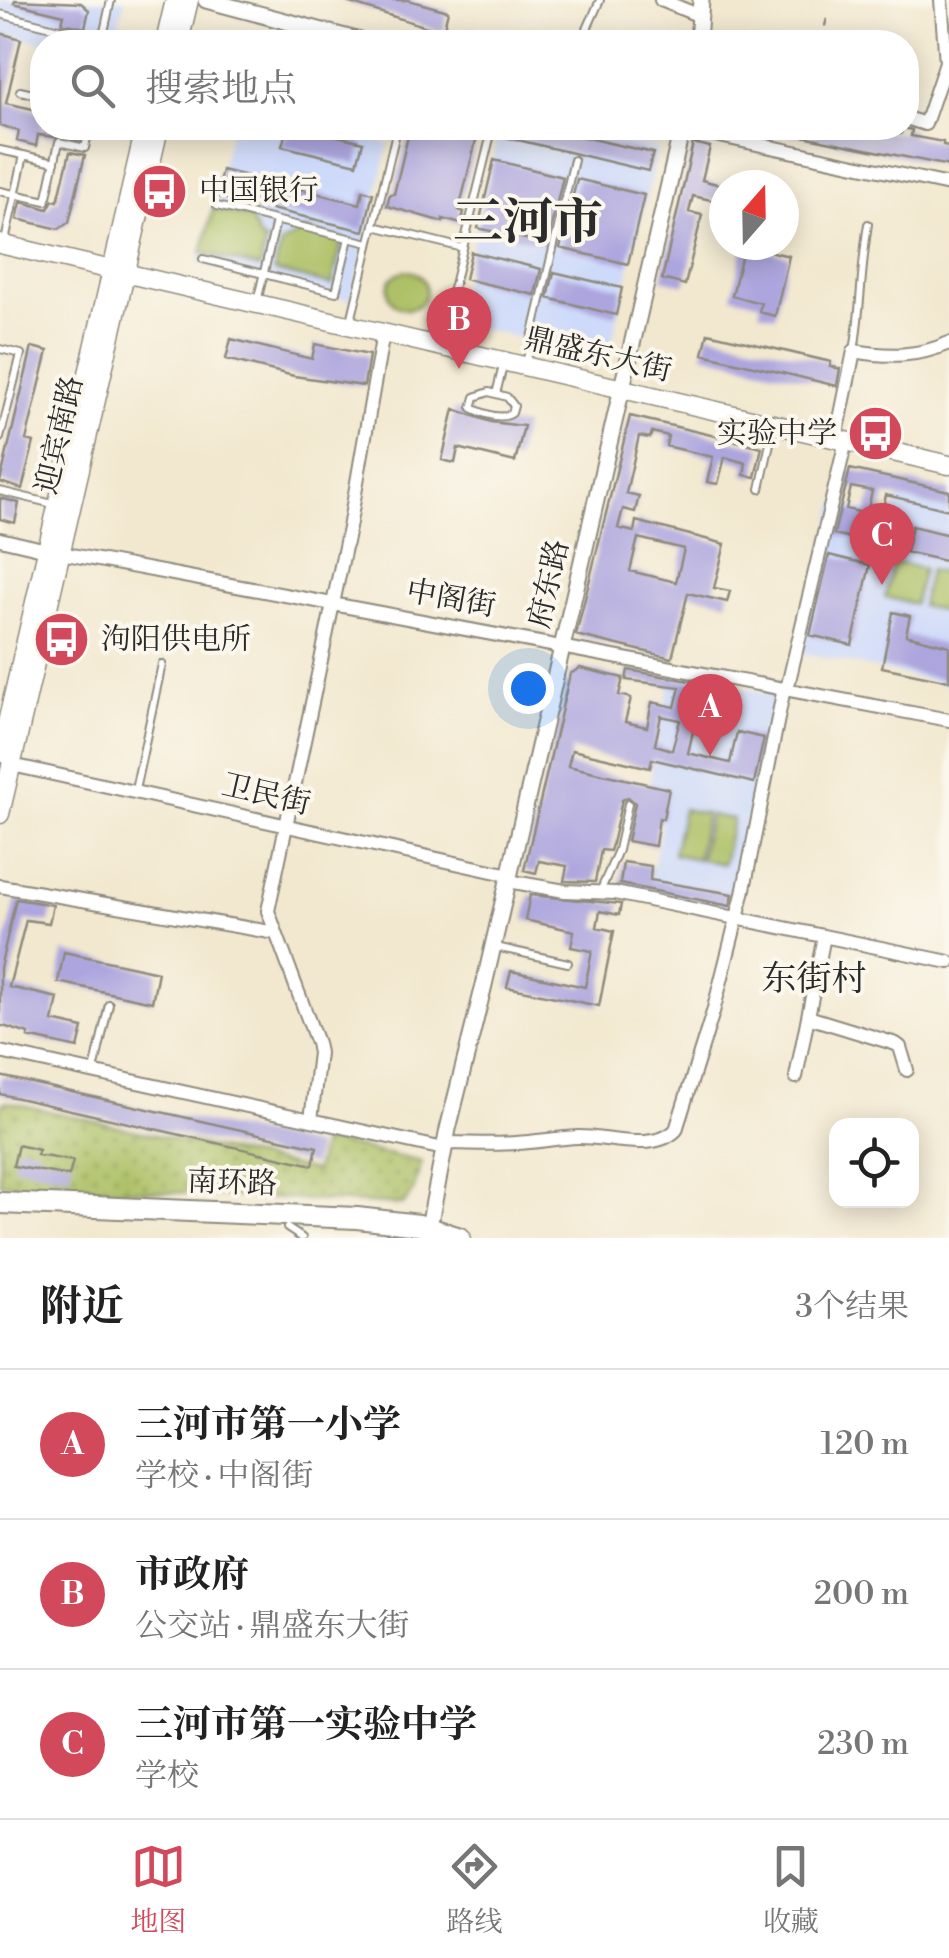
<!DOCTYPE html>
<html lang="zh">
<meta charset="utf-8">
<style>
:root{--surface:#fff;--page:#f2f2f2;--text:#222;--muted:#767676;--line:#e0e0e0;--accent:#d1495b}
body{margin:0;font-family:"Libre Bodoni","Noto Serif SC",serif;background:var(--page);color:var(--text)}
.controls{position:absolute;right:30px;bottom:30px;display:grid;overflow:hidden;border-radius:20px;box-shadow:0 5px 25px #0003}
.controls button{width:90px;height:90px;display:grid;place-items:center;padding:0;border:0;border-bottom:2px solid var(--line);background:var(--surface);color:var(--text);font:50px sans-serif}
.compass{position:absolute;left:709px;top:170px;width:90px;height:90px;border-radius:50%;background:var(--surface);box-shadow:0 5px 25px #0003;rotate:20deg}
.you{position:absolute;left:528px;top:688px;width:35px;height:35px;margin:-25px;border:8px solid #fff;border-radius:50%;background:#1a73e8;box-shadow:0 0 0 15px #1a73e833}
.badge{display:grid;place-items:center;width:65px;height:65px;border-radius:50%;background:var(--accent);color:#fff;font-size:32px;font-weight:700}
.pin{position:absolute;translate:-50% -82px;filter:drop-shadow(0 2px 5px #0008)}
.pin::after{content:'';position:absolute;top:52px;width:35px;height:30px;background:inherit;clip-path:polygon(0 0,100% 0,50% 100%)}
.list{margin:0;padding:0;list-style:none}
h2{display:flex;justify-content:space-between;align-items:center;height:130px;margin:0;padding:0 40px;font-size:42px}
h2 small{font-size:32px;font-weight:400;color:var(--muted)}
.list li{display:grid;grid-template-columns:65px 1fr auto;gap:30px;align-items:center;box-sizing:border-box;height:150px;padding:0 40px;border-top:2px solid var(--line)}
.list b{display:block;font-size:38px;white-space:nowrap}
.list p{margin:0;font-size:32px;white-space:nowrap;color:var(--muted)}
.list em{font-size:32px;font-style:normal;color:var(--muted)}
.icon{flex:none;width:55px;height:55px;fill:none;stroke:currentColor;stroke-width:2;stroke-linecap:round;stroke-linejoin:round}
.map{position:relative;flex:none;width:949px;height:1238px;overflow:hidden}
.search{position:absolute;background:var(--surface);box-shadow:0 5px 25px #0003;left:30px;right:30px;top:30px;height:110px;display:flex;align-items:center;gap:25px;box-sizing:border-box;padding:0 35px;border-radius:40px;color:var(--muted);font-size:38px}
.sheet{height:580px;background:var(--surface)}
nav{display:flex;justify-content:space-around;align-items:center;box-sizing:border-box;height:140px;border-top:2px solid var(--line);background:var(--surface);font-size:28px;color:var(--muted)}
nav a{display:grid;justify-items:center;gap:5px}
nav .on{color:var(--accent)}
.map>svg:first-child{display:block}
.built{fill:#cedafa}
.grass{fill:#abbf63;stroke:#6b7547;stroke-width:2.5}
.park{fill:url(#park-dots);stroke:#6b7547;stroke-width:2.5}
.building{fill:#ada6de;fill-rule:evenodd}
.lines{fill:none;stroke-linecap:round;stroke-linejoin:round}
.service-casing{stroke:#8e8a7d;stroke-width:10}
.minor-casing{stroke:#8e8a7d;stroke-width:16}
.tertiary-casing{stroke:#8e8a7d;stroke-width:19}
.secondary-casing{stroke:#8e8a7d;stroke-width:21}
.primary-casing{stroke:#8e8a7d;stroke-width:24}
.path{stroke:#8e8a7d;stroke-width:2.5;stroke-dasharray:8 8;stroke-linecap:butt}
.service{stroke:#fff;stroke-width:6}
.minor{stroke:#fff;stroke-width:12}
.tertiary{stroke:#fff;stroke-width:15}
.secondary{stroke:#fff;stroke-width:18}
.primary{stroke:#fff;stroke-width:20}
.labels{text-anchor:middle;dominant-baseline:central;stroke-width:8;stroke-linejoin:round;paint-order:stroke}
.poi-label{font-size:30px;fill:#2b2b2b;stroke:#fbf7ec;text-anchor:start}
.street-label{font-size:30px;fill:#2b2b2b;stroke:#fbf7ec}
.quarter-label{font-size:35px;fill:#2b2b2b;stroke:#fbf7ec}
.town-label{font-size:50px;font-weight:bold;fill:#2b2b2b;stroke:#fbf7ec}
</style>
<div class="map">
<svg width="949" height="1238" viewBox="0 0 949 1238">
<defs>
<pattern id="park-dots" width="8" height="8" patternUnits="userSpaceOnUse" patternTransform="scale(2.5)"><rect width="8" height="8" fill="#abbf63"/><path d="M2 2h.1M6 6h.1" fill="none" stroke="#8b9b52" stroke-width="1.8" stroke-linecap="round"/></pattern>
</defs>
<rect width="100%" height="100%" fill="#fbf7ec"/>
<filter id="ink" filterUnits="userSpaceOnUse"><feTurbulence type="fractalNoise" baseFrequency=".01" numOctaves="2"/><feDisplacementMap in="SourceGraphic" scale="20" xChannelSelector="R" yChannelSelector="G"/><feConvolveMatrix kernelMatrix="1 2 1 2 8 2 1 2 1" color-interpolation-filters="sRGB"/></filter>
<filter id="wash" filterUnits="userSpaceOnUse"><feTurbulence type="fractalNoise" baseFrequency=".0048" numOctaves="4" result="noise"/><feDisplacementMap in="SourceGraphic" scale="40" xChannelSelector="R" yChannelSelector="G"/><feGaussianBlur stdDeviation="2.25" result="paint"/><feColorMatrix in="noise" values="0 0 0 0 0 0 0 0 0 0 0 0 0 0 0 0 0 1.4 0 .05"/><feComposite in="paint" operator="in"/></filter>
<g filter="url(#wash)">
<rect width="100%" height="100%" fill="#f2e8cf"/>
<path class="built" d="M0 0H125L114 42 51 30 47 42 42 43 0 32Z
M231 128H322L389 144 351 300 198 263Z
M500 128H571L658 148 608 359 453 322Z
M898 498 949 510V685L799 652 835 503 893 517Z
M672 674 778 695 731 912 648 894 662 823 642 818Z"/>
<path class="grass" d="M213 209 250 218 260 239 266 241 260 268 202 253Z
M305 230 343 239 332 285 274 271 281 244Z
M388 290a19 19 0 1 1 38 0a19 19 0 1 1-38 0Z
M894 562 923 569 914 604 885 597Z
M929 570 949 575V612L921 606Z
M683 809 706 814 697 859 673 854Z
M710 815 733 819 723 864 700 859Z"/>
<path class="park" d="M5 1101 315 1171 323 1140 422 1162 413 1191 403 1205 0 1183V1106Z"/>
<g id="blocks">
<path class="building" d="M15 0 81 3 89 10 85 28 62 23 64 15 14 3Z
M340 0H408L448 11 443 32Z
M0 33 21 39 6 103 42 111V128H82L80 140 38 135 36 146 17 141 19 131 0 125Z
M287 128H303L363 142 357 164 282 146Z
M410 128H479L459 210 464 212 461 224 443 219V222L387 206 390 194H394Z
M481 128H544L653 153 648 171 480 131Z
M783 128H873L901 134 903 128 912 130 911 136 943 142V145L949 146V166L783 132Z
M693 143 710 147 702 180 724 186V203L693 196 689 212 702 215 685 285 662 279Z
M70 152 85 155 69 222 59 229 17 219 21 202 48 209 53 200 58 201Z
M494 160 563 177 547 244 478 228Z
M222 170 360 204 363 190 373 193 364 231 216 196Z
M577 179 644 195 628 264 560 248Z
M744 245 789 256 775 316 759 312 761 303 732 296Z
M471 252 541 269 535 295 465 279Z
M554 272 622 288 616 315 548 298Z
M708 333 831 362 830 366 840 369 837 386 703 354Z
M231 339 312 359 315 344 369 355 364 386 294 376 226 359Z
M32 347 48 351 26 440 34 442 22 489 0 482Z
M454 409 491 422 524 426 515 462 458 448 455 463 442 460Z
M630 416 762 447 755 477 744 475 746 463 725 457 718 484 707 482 713 457 666 446 668 436 652 432 650 438 639 436 626 493 639 496 635 512 623 509 618 528 634 532 636 521 725 544 714 588 730 591 727 602 688 593 672 658 576 635ZM638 538 684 549 676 582 630 571Z
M850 469 949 491V510L886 495 881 517 887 519 881 545 834 534ZM851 487 872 491 867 514 846 509Z
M0 498 19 503 15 523 0 519Z
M912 526 949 535V562L906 552Z
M829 555 870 565 852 645 810 635Z
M893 612 910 616 906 635 949 646V681L882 667Z
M580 668 623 678 619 695 631 698 625 722 647 727 652 702 675 707 680 687 626 680 628 670 701 683 697 704 707 706 702 725 695 723 688 753 730 763 737 732 764 738 754 783 652 759 650 768 572 750 568 766 669 789 663 819 659 818 655 846 627 841 635 803 628 797 622 800 611 848 610 851 601 850 595 882 564 881 567 866 539 861 536 873 524 870 570 674ZM661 716 680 720 672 750 655 745Z
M623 862 651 866 650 880 733 894 730 906 620 884Z
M530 895 621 904 619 915 600 911 597 927 614 931 599 1006 507 987 511 971 585 987 592 951 571 947 574 931 525 920Z
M16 899 53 905 49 923 26 920 9 987 58 998 53 1021 83 1028 78 1048 28 1037 29 1034 0 1025V968Z
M64 952 158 972 152 1002 58 982Z
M0 1076 317 1147 313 1165 0 1094Z
M18 1145 39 1150 37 1155 73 1161 69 1176 13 1166Z"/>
</g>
</g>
<g filter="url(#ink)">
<use href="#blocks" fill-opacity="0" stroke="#8e8a7d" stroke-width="2.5"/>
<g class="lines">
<defs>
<path id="service" d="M0 14 91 37 104 32 111 0
M587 29 600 0
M20 91 42 96
M0 150 55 162
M0 191 46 201 59 142 85 148 89 128
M217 206 369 243
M374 226 463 248
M5 241 24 155
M203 259 336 292 349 238
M257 302 276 221
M351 321 395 137
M439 346 490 138
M0 349 21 354 0 438
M854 351C861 309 861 267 868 224
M526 363 574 160
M489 392 507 397 514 406 512 413C501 421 484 414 472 408L475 397Z
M496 394 503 366
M760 489 774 425
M0 491 57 505
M135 790 162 664
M600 892 618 850 628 804
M496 947 568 963
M94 1071 109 1004
M287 1228 302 1238"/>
<path id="minor" d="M661 0 700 16
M906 118 925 124 946 62 941 0
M682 128 949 185
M836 439 854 351C888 357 918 357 949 343
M0 539 47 550
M61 553 949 720
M787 689 846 441
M12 765 510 875
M508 881 565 891 615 893 949 962
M0 886 276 933
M808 1017 896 1044 900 1047 907 1070
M0 1052 444 1149
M796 1077 824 936
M311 1120 319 1053 317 1043 268 911 349 528 383 333
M446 1143C469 1143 493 1145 516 1143 537 1142 557 1138 578 1137 607 1136 653 1153 676 1130L713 1012 743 894 784 688"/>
<path id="tertiary" d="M206 0 364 42
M698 42 701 0
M429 1227 448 1129 484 985 682 128"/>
<path id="secondary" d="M165 42 175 0
M179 42 189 0
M0 244 949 465
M0 753 145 128
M0 814 159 128"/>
<path id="primary" d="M0 1203 357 1218 419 1225 460 1238"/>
</defs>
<use href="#service" class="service-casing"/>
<use href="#minor" class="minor-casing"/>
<use href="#tertiary" class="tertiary-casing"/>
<use href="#secondary" class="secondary-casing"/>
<use href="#primary" class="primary-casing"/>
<path class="path" d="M821 42 828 14"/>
<use href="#service" class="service"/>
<use href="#minor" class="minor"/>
<use href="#tertiary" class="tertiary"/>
<use href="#secondary" class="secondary"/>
<use href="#primary" class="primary"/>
</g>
</g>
<defs>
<symbol id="bus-disc" viewBox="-11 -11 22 22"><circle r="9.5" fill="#d1495b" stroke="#fbf7ec"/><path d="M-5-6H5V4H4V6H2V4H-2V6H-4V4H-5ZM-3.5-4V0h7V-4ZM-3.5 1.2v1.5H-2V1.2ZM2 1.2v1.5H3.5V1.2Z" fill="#fff"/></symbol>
</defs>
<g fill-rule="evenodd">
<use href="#bus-disc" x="128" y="160" width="63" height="63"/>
<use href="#bus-disc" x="844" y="402" width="63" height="63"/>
<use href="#bus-disc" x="30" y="608" width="63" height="63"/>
</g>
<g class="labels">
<g class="poi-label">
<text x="199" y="191">中国银行</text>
<text x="837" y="434" text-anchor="end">实验中学</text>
<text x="101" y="640">泃阳供电所</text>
</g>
<g class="street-label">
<text transform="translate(598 355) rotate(13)">鼎盛东大街</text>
<text transform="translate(60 435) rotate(-77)">迎宾南路</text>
<text transform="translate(549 584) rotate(-77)">府东路</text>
<text transform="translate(451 599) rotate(10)">中阁街</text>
<text transform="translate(266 795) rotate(13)">卫民街</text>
<text transform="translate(232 1183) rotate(2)">南环路</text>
</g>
<g class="quarter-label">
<text x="814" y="979">东街村</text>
</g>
<g class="town-label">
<text x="528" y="224">三河市</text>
</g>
</g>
</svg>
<div class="controls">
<button><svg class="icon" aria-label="locate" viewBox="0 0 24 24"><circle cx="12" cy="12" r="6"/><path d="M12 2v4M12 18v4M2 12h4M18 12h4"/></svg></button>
</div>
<svg class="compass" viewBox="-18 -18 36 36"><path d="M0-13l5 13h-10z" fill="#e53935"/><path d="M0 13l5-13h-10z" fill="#767676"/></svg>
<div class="you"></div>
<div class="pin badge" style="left:710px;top:756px">A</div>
<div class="pin badge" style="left:459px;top:369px">B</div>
<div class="pin badge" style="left:882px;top:585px">C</div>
<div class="search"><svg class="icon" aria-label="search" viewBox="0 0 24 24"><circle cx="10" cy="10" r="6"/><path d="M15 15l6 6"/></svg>搜索地点</div>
</div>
<section class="sheet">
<h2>附近<small>3个结果</small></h2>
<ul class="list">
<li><span class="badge">A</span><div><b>三河市第一小学</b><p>学校 · 中阁街</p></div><em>120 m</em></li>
<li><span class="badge">B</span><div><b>市政府</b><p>公交站 · 鼎盛东大街</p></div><em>200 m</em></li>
<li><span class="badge">C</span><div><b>三河市第一实验中学</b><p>学校</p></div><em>230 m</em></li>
</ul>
</section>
<nav>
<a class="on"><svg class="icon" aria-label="map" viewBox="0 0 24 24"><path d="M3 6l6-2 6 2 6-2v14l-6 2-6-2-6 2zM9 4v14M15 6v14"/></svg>地图</a>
<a><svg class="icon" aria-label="directions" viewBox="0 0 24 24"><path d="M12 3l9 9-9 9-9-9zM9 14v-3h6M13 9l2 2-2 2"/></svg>路线</a>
<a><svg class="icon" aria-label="saved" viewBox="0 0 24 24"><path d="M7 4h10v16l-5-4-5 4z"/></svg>收藏</a>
</nav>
